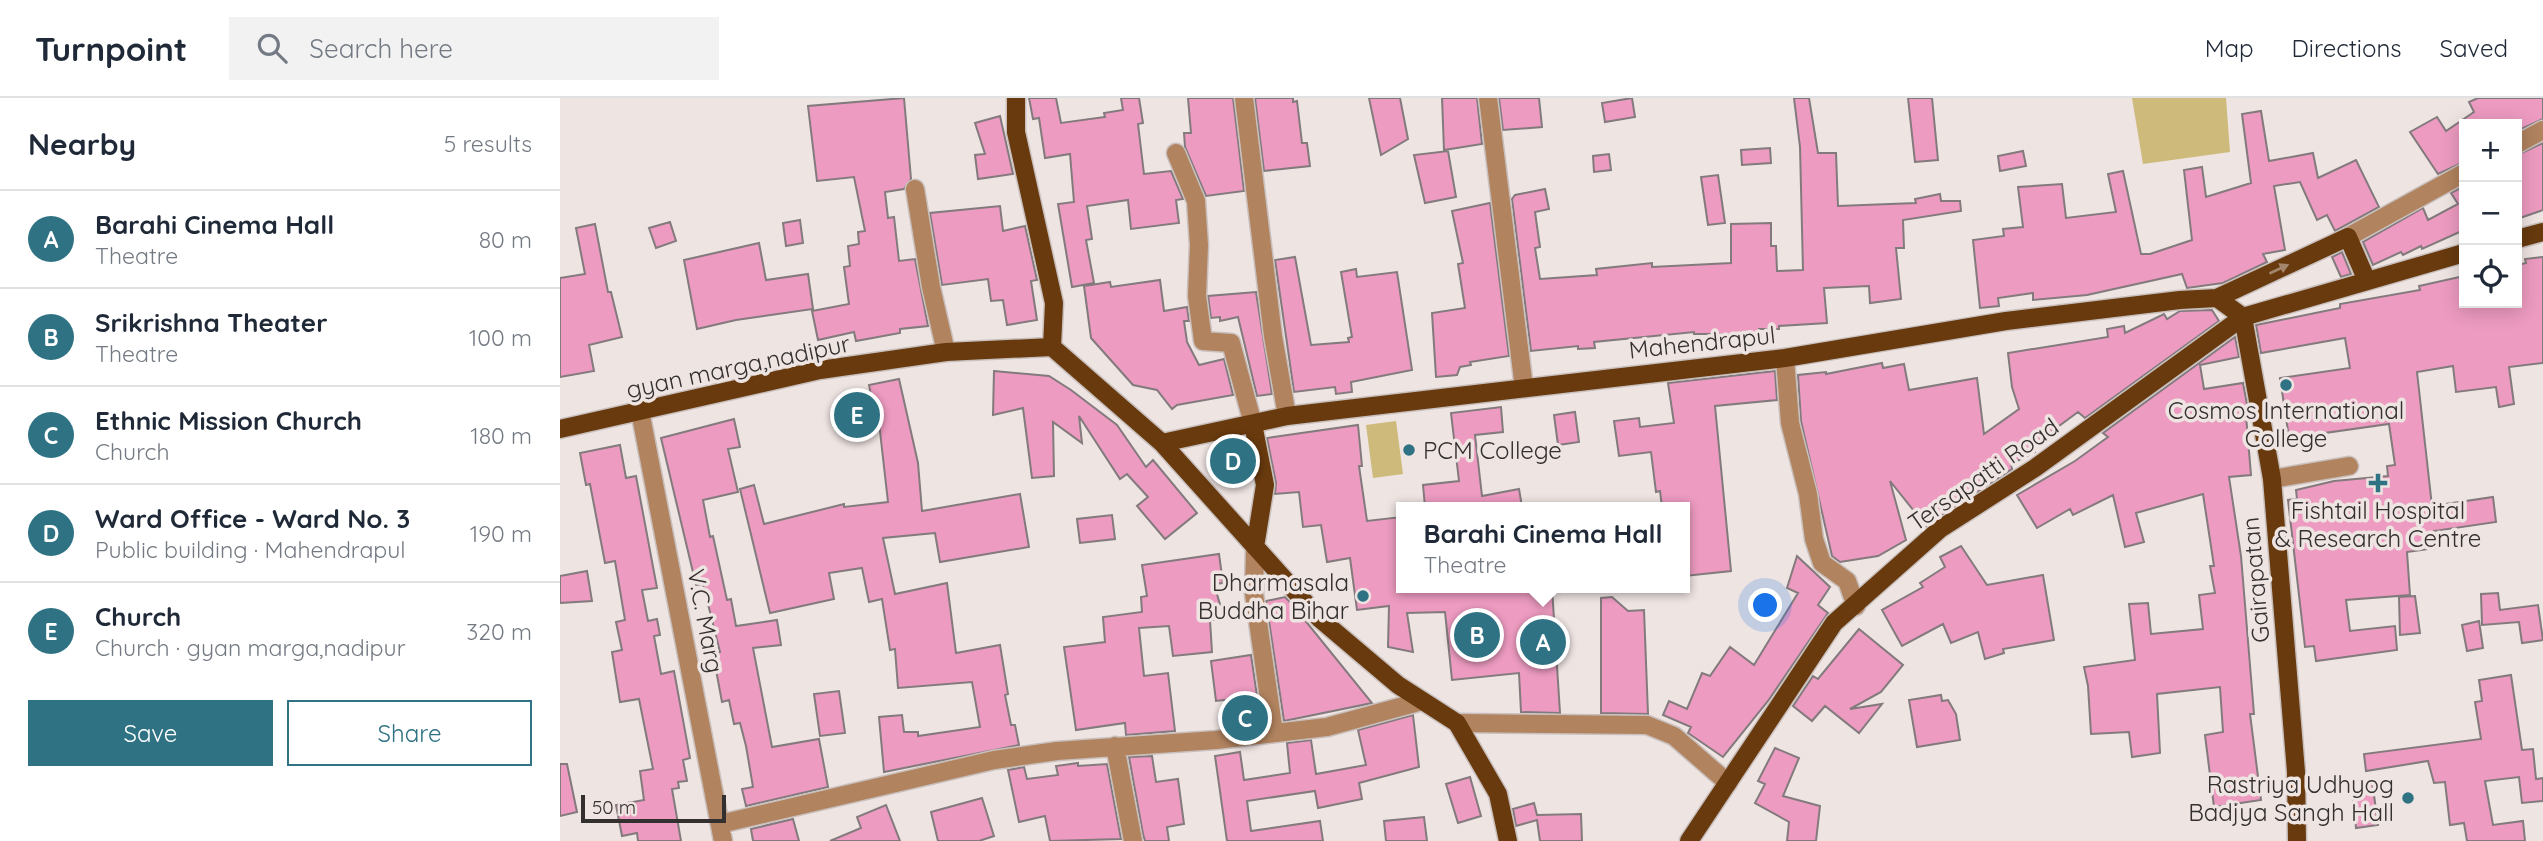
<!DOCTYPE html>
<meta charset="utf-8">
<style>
:root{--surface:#fff;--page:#f2f2f3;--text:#1f2937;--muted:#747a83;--line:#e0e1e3;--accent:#2e7283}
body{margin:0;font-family:Quicksand,sans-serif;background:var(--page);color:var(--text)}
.controls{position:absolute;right:21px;top:21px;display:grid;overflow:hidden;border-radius:0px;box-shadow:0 4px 18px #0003}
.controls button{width:63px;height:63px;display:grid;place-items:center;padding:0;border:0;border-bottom:2px solid var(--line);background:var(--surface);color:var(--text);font:35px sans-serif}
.scale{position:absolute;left:21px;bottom:18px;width:145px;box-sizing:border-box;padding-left:7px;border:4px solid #343030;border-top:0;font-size:19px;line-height:24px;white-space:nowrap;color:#343030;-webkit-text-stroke:5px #eee4e2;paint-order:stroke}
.you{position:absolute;left:1206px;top:508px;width:24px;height:24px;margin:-18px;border:5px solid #fff;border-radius:50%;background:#1a73e8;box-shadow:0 0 0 10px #1a73e833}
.badge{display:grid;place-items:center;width:46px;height:46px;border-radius:50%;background:var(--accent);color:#fff;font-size:23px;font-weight:700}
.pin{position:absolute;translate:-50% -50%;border:4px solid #fff;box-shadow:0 2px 7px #0006}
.popup{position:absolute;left:836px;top:404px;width:294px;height:91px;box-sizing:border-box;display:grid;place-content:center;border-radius:0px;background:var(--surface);filter:drop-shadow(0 2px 5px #0005);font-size:23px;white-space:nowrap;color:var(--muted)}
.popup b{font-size:26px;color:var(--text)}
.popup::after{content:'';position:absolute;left:50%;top:100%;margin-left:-14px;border:14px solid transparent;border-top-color:var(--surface)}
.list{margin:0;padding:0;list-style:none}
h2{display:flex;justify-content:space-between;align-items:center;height:91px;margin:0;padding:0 28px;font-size:30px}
h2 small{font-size:23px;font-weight:400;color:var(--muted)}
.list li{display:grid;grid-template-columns:46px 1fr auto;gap:21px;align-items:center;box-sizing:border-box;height:98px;padding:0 28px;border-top:2px solid var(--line)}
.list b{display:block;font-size:26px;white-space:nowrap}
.list p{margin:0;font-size:23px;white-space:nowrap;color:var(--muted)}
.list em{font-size:23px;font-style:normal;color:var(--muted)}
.actions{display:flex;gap:14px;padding:21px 28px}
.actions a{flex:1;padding:16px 0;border:2px solid var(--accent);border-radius:0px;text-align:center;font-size:24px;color:var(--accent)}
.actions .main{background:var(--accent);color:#fff}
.icon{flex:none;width:38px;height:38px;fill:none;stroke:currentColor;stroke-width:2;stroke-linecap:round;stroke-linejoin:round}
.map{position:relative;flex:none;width:1983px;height:743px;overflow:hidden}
header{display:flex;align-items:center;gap:42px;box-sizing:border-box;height:98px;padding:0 35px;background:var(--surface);border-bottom:2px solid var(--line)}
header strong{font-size:33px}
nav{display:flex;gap:38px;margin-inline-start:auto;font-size:24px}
.search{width:490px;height:63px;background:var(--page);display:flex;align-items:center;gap:18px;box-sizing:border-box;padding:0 24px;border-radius:0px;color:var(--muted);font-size:26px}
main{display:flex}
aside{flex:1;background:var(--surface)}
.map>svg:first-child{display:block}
.green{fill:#ceba7a}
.building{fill:#ed9bc0;stroke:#837a7d;stroke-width:2}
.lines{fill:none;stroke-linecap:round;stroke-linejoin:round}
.minor-casing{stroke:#c9c0be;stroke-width:21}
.major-casing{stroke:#c9c0be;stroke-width:21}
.minor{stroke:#b1835f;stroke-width:18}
.major{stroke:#683a0e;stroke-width:18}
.oneway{fill:#a4866d}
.poi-dot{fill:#2e7283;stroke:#eee4e2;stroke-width:2.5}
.labels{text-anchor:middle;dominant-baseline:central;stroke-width:7;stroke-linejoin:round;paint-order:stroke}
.street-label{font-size:24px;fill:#343030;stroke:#eee4e2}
.poi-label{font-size:24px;fill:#343030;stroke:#eee4e2}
</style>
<header>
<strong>Turnpoint</strong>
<div class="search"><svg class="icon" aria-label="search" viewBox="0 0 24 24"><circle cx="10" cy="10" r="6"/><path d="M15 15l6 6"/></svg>Search here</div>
<nav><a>Map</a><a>Directions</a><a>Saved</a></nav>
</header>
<main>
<aside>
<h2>Nearby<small>5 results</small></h2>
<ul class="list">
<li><span class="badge">A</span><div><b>Barahi Cinema Hall</b><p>Theatre</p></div><em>80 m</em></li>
<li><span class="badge">B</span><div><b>Srikrishna Theater</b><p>Theatre</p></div><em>100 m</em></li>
<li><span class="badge">C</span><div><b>Ethnic Mission Church</b><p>Church</p></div><em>180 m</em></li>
<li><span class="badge">D</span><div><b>Ward Office - Ward No. 3</b><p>Public building · Mahendrapul</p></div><em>190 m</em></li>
<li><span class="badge">E</span><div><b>Church</b><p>Church · gyan marga,nadipur</p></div><em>320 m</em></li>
</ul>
<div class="actions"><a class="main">Save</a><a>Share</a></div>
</aside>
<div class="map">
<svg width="1983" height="743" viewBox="0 0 1983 743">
<rect width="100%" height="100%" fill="#eee4e2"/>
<path class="green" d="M1572 0H1666L1670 54 1583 66Z
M836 323 843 376 813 380 806 327Z"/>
<path class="building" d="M344 0 351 81 344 91 325 94 328 120 334 119 339 163 355 161 368 228 340 231V235L296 243 294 234 258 242 252 213 289 206 284 169 290 168 288 148 299 146 298 134 305 133 294 79 257 83 248 8Z
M469 0H496L501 25 545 19 544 15 563 12 561 0H579L583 25 578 26 584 76 611 73 623 101 616 102 619 125 571 131 568 102 527 108 532 141 526 142 534 185 512 189 498 106 514 104 510 56 485 60 479 20 473 21Z
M628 0H673L684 93 646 98 625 49 624 35H631Z
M695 0H733V4L737 3 742 45H747L750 68 704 73Z
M809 0H840L848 41 821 57Z
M882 0H917L922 46 884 52Z
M939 0H979L982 29 943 32Z
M1072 0 1075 19 1045 24 1042 5Z
M1234 0H1249L1258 55H1276L1278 108 1356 105 1355 101 1380 96 1381 103H1400L1401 113 1343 122 1344 150H1336L1341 201 1310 205 1309 188 1264 190 1267 225 1219 228V231H1199V236H1134V234L1034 244 1035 250 1018 251V248L971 253 952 101 955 97 985 91 989 111 975 114 980 149 975 150 980 181 1037 177 1036 171 1092 165V169L1171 165V126L1211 125V148H1216L1217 173 1243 172 1240 49Z
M1348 0H1372L1378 62 1355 64Z
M1918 0H1983V21L1957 33V26H1904V64L1878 76 1850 34 1877 19 1886 33 1914 14 1909 4Z
M1701 13 1709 63 1753 55 1758 80 1796 62 1819 109 1775 133 1767 117 1757 122 1740 84 1714 88 1725 152 1703 156 1707 164 1663 185 1627 190 1622 176 1527 197 1473 202V195L1438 200 1439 208 1420 210 1413 142 1444 138 1443 131 1463 129 1458 89 1502 86 1506 120 1556 114 1548 76 1563 73 1581 156H1590L1632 142 1624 72 1642 69 1646 99 1691 85 1682 16Z
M440 18 453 76 418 81 415 57 425 56 415 25Z
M1983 45V112L1957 121V57Z
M1210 50 1211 65 1182 67 1181 52Z
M888 53 896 99 865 105 854 57Z
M1463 53 1466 68 1440 73 1438 58Z
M1049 56 1051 72 1034 74 1033 58Z
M1158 77 1165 125 1148 127 1141 79Z
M1904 88V132L1862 151 1861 148 1843 157 1841 154 1813 167 1803 144 1863 110 1868 122 1898 106 1891 95Z
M930 105 949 258 910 264 911 267 900 269 897 277 876 279 872 215 905 210 898 166 903 165 892 113Z
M440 108 443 133 465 128 477 182 471 183 477 222 447 227 443 202 431 203 428 181 382 187 370 115Z
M240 122 243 145 226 148 223 125Z
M110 124 116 143 96 150 89 130Z
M35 126 48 194H51L62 239 29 247 34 273 0 279V180L25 176 16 130Z
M199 145 206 182 248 176 253 211 176 222 137 231 124 162Z
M1782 154 1791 176 1781 179 1772 159Z
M735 159 751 247 789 244 788 240 792 239 781 174 796 171 797 179 837 174 852 272 791 284 792 294 776 296 775 289 734 294 715 162Z
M1983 159V265L1949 269 1954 306 1939 309 1936 289 1896 294 1893 268 1857 274 1872 408 1933 399 1936 424 1874 433 1876 450 1847 454 1850 497 1786 502 1790 533 1835 528 1837 552 1756 563 1754 548 1745 549 1728 402 1737 401 1736 392 1774 383 1828 378 1827 368 1835 367 1829 326 1729 340 1720 280 1790 270 1785 240 1701 255 1696 227 1780 210V206L1860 192 1859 188 1904 178V205H1957V167L1966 165 1965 161Z
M600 182 604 213 627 209 629 223H624L627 244 639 267 664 261 673 297 617 307 612 311 597 292 573 287 531 240 524 188 550 184 551 189Z
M696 194 712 296 697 298 678 219 660 223V219L651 220 648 198Z
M1652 212 1659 223 1525 320 1518 314 1472 348 1475 354 1451 366 1452 371 1366 428 1330 383 1346 442 1318 458 1280 464 1272 458 1241 323 1238 277 1266 274V276L1322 265 1323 270 1344 266 1349 292 1417 280 1424 336 1459 311 1452 289 1448 255 1548 239 1547 231 1564 228 1565 235 1604 216 1607 221 1620 213Z
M1675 239 1679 259 1640 267 1644 291 1683 285 1689 317H1686L1691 377 1669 379 1681 458 1694 616H1690L1701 702 1654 709 1645 637 1663 634 1660 589 1597 596 1600 655 1572 659 1569 634 1531 636 1528 588 1524 569 1575 562 1569 506 1588 505 1591 536 1643 531 1639 497 1655 495 1650 468H1654L1643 396 1576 415 1584 444 1565 449 1553 397 1513 417 1510 411 1477 430 1457 397 1515 363 1548 339 1543 335Z
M434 273 489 278 511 292 557 327 586 369 593 362 637 415 605 441 577 408 588 399 567 376 560 381 519 318 522 345 493 324 494 378 472 380 463 310 433 317Z
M1215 273 1217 302 1155 308 1171 473 1125 478V409H1102L1100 393 1096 394 1091 354 1059 358 1054 323 1079 320 1080 329 1114 325 1108 285Z
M339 281 358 365 362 413 460 396 469 449 380 464 375 435 323 440 335 496 387 485 396 555 440 547 448 596 445 597 451 627H455L459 647 324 674 319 619 342 617 344 634H358V638L420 629 412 584 338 590 335 551 330 552 322 501 309 504 302 470 269 475 274 501 210 515 180 391 194 387 204 426 284 406V409L328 404 317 307 313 308 309 287Z
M941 309 943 334 915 337 922 398 959 391 962 409H865L863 387 899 383 891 315Z
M1015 314 1019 344 998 347 994 317Z
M174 321 180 349 168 351 178 394 143 402 150 439 153 438 167 502 171 501 176 528 217 522 221 547 193 550 212 649 259 641 268 689 186 708 182 691 193 689 186 648 180 625 174 626 169 602 162 604 153 556 160 554 143 486 136 487 101 340Z
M798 327 802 368H799L807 423 841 419V441H839L841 490H992L1000 615 961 614 959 575 892 582 885 514 847 515 853 554 828 549 829 508 797 512 790 460 767 464 761 427 743 429 739 394 715 396 716 385 707 340Z
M60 347 66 380 76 378 97 490 82 492 88 523 97 521 100 537 94 538 101 576 114 573 130 660 123 662 127 683 118 684 119 690 112 691 121 743H78L77 735 62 738 56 707 84 702 80 673 93 671 79 601 60 604 52 554 62 552 56 524 65 522 55 463 45 465 30 386 26 387 20 355Z
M552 417 555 441 520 445 517 421Z
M1401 448 1427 487 1483 477 1494 542 1443 551 1444 555 1425 561 1418 534 1391 545 1383 526 1342 548 1322 512 1363 489 1360 485 1385 469 1380 459Z
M659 456 663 485 654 486 664 520 650 522 652 554 613 558 609 528 579 530 584 578 608 575 615 633 566 637 565 625 516 632 504 549 545 544 543 519 582 514 581 499 587 498 582 467Z
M1237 458 1270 489 1258 507 1268 515 1208 603 1163 659 1128 635 1131 629 1103 617 1109 603 1127 611 1142 575 1150 578 1170 549 1194 567 1238 495 1227 490Z
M27 473 32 503 0 505V478Z
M1938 495 1940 512 1978 507 1983 542 1962 545 1959 524 1922 527 1921 496Z
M1855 498 1860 535 1840 537 1839 499Z
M725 499 731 505 812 605 724 623 706 503Z
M1052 499 1068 513 1084 512 1088 616 1041 615V500Z
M1919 523 1923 550 1907 553 1902 527Z
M1299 531 1343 567 1321 594 1290 611 1322 606 1299 635 1265 608 1252 623 1233 608 1253 578 1258 581Z
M691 557 701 625 675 628 672 601 656 603 651 563Z
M1951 577 1962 652 1973 651 1976 681 1983 680V703L1962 705 1959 679 1925 683 1933 727 1963 723 1965 743H1907L1904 725 1890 727 1885 684 1874 685 1868 663 1806 673 1804 656 1921 641 1915 604 1922 603 1919 582Z
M279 593 285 635 260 638 254 596Z
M1381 597 1382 603 1388 602 1396 616 1400 642 1357 649 1349 602Z
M853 617 859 669 799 685 802 701 758 710 755 693 687 703 691 733 760 723 763 743H667L655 658 680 654 684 682 730 675 727 645 751 642 756 676 806 667 798 632Z
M1215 650 1239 660 1223 698 1260 708 1256 743H1227L1229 724 1195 705 1205 686 1198 683Z
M592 658 596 684 618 681 624 726 607 729 609 743H585L583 736 569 659Z
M518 665V668L547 666 561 741 490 743 485 718 459 724 448 672 464 669 467 681 498 677 496 668Z
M0 666H7L17 714 0 718Z
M910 679 921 718 898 725 886 686Z
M1812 682 1818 727 1796 730 1791 684Z
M422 700 434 738 419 743H378L371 714Z
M974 705 977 717 1021 716 1022 743H980L977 722 956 728 953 711Z
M326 707 340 743H270L301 730 297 719Z
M864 719 867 743H826L824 723Z
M233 721 239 743H193L191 731Z"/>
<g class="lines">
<defs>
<path id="minor" d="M684 0 713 238 727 318
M928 0 964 290
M1957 46 1983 32
M616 55 636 103 639 147 637 198 643 243 671 245 693 326
M355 91 371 189 386 254
M1788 139 1904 75
M1225 260 1230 325 1248 396 1254 441 1262 465 1287 483 1296 508
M80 313 163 743
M1712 381 1789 368
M695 449 694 496 714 635
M897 625 1087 627 1114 638 1168 685
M555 648 573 743
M160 726 434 662 497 653 656 642 767 629 862 603"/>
<path id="major" d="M456 0V34L494 205 492 249
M1957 141 1983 134
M1657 200 1788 139 1807 183
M1683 219 1712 381 1736 674 1737 743
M492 249 602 345 760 521 838 587 897 625 938 696 948 743
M693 326 705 387 695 449
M0 331 260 272 386 254 492 249
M602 345 727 318 1225 260 1446 223 1620 202 1657 200 1683 219
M1129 743 1274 525 1380 431 1475 370 1683 219 1904 155"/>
</defs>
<use href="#minor" class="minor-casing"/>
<use href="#major" class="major-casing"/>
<use href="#minor" class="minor"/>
<use href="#major" class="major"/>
</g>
<defs><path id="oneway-solid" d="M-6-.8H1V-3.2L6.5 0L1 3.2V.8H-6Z" transform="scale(1.75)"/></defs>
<use class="oneway" href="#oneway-solid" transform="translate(1719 171) rotate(-25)"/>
<g class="poi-dot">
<circle cx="1726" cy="287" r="7"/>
<circle cx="849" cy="352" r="7"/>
<path d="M1814.5 374.5h7v7h7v7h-7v7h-7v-7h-7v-7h7z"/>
<circle cx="803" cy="498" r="7"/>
<circle cx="1848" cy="700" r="7"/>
</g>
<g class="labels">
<g class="street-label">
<text transform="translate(1142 244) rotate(-6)">Mahendrapul</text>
<text transform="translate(178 268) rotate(-12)">gyan marga,nadipur</text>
<text transform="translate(1423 376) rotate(-35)">Tersapatti Road</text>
<text transform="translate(1695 482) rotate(-95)">Gairapatan</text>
<text transform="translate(146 523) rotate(79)">V.C. Marg</text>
</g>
<g class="poi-label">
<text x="1726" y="312">Cosmos International<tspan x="1726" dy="28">College</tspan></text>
<text x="863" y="352" text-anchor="start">PCM College</text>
<text x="1818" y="412">Fishtail Hospital<tspan x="1818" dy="28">&amp; Research Centre</tspan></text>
<text x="789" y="484" text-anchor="end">Dharmasala<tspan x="789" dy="28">Buddha Bihar</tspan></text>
<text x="1834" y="686" text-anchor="end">Rastriya Udhyog<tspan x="1834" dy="28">Badjya Sangh Hall</tspan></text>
</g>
</g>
</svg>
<div class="controls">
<button>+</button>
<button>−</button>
<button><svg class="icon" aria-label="locate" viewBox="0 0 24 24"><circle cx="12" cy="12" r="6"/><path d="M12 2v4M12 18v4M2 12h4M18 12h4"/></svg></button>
</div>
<div class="scale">50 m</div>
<div class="you"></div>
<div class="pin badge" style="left:983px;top:544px">A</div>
<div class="popup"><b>Barahi Cinema Hall</b>Theatre</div>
<div class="pin badge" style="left:917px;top:537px">B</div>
<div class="pin badge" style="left:685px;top:620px">C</div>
<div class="pin badge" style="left:673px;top:363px">D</div>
<div class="pin badge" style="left:297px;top:317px">E</div>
</div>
</main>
